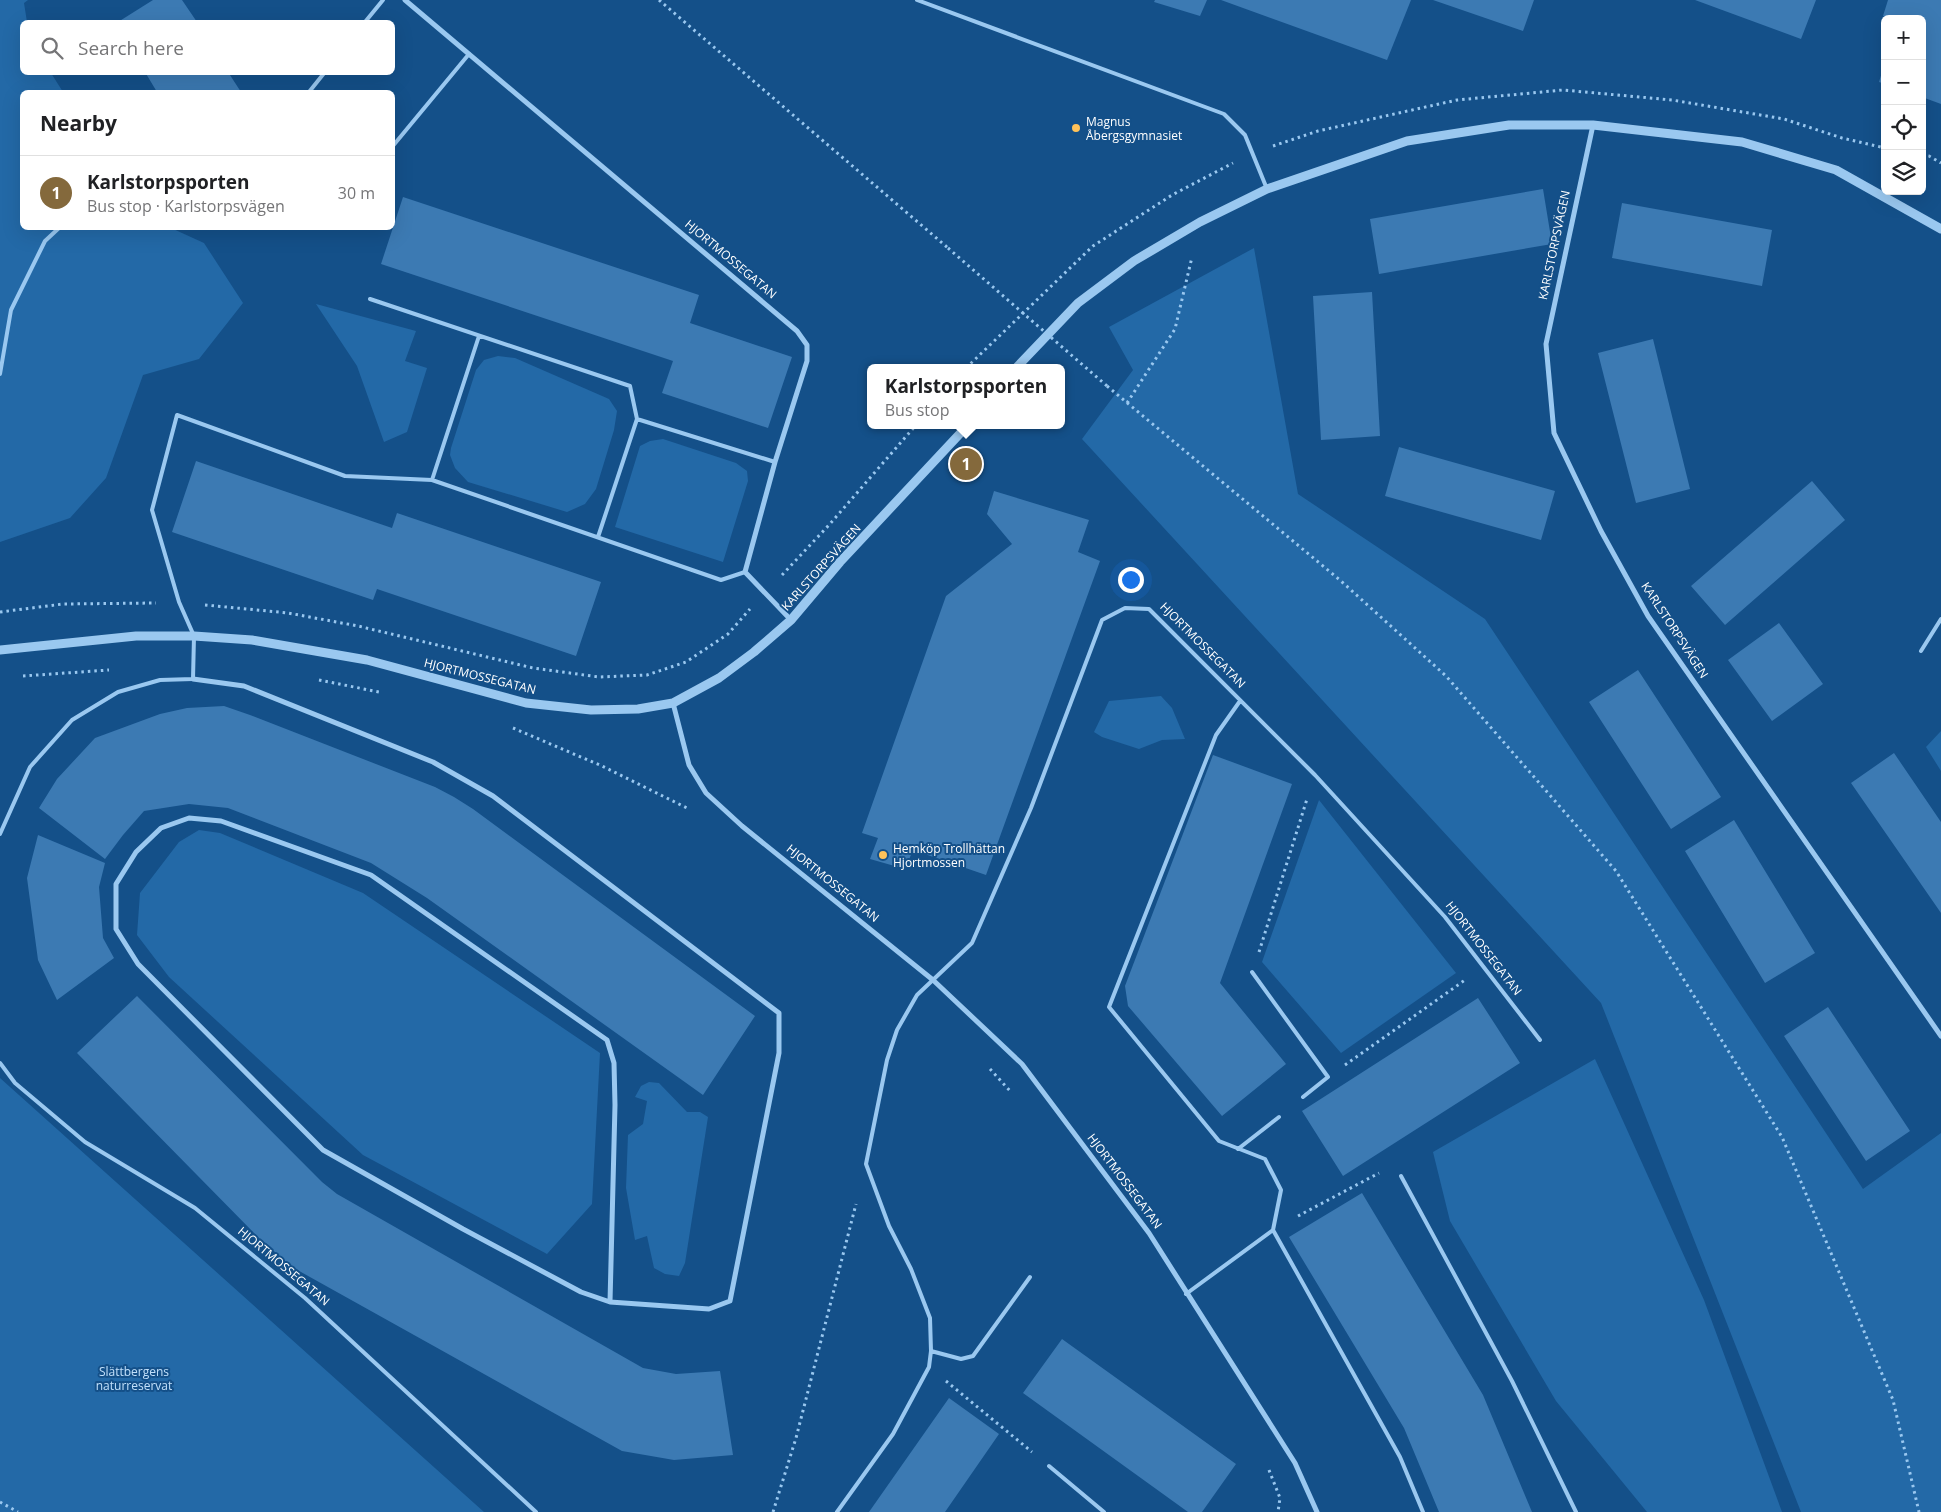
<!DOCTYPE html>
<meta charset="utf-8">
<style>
:root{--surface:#fff;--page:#f2f2f2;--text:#202124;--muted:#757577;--line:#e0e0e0;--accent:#84693c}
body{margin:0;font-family:"Open Sans",sans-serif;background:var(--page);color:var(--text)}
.controls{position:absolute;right:15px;top:15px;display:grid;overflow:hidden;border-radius:8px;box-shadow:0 5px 20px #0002}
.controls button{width:45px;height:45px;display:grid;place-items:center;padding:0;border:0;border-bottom:1px solid var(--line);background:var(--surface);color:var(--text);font:25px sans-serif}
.you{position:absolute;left:1130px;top:579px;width:18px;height:18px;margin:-12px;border:4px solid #fff;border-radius:50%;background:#1a73e8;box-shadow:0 0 0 8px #1a73e833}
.badge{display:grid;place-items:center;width:32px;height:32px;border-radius:50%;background:var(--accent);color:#fff;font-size:16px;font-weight:700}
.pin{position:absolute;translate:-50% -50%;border:2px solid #fff;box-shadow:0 1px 5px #0006}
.popup{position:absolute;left:867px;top:364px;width:198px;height:65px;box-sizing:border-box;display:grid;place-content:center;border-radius:8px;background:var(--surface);filter:drop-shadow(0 1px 4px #0005);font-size:16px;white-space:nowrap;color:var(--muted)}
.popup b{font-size:19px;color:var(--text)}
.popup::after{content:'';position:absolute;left:50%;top:100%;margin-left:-10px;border:10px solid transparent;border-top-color:var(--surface)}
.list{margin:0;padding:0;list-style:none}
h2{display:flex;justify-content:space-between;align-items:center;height:65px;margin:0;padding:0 20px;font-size:21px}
h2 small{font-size:16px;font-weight:400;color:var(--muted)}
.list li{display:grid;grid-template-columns:32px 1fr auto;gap:15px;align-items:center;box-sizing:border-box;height:75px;padding:0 20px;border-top:1px solid var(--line)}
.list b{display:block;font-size:19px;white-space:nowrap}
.list p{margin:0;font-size:16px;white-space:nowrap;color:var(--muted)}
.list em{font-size:16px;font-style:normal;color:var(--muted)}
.icon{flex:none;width:28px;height:28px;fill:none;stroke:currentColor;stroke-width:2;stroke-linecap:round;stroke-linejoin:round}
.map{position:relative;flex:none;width:1941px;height:1512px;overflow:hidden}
.search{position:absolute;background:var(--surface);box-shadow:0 5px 20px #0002;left:20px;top:20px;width:375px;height:55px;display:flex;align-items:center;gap:12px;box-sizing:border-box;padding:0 18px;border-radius:8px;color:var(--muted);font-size:19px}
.panel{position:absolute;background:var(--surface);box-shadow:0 5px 20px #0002;left:20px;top:90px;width:375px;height:140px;border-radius:8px}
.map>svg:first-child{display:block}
.green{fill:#2369a7}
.building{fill:#3c7ab3}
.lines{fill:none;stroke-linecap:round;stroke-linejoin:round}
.path{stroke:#9ac8f0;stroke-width:3;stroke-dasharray:2.5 4;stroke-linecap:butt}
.service{stroke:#9ac8f0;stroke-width:4}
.minor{stroke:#9ac8f0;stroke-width:5}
.tertiary{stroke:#9ac8f0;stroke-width:9}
.path-bridge{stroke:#9ac8f0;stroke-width:3;stroke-dasharray:2.5 4;stroke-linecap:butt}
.poi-dot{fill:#ffc259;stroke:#145089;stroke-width:2}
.labels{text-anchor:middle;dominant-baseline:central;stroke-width:4;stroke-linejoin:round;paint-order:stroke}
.poi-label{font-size:12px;fill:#fff;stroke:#145089;text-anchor:start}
.street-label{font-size:12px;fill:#fff;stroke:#145089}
.park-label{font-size:12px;fill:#c1e0fb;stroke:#145089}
</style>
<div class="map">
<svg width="1941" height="1512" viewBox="0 0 1941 1512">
<rect width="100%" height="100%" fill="#145089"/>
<path class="green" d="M0 0H28L24 3 27 22H22V72L51 73 63 92H22V228H171L204 243 243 303 199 359 143 375 106 478 70 518 0 542Z
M1254 248 1298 494 1485 619 1863 1189 1941 1133V1512H1801L1601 1003 1082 439 1133 370 1109 327Z
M316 304 416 331 405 361 427 368 407 432 384 442 357 366Z
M498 356 515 358 609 399 617 411 614 430 596 489 585 504 567 512 468 482 455 468 450 455 451 448 476 370 484 360Z
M663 439 736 463 747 471 748 481 723 562 615 527 640 446 650 441Z
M1161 696 1172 708 1185 739 1162 740 1139 749 1102 737 1094 732 1109 701Z
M1941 731V771L1926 747Z
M1319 800 1456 973 1341 1053 1262 962Z
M199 830 220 833 363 893 600 1053 592 1204 547 1254 363 1155 169 977 137 935 140 893 179 842Z
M1595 1059 1704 1300 1782 1512H1647L1556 1401 1450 1221 1433 1152Z
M0 1078 484 1512H0Z
M649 1082 659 1083 687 1112H700L708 1117 685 1263 679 1276 665 1274 654 1268 647 1236 635 1240 626 1188 628 1135 643 1124 647 1101 635 1097 641 1086Z"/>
<path class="building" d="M153 0H182L197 22H118Z
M1155 0H1207L1200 16 1154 2Z
M1221 0H1411L1387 60Z
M1433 0H1534L1523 31Z
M1695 0H1816L1801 39Z
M1888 0H1941V104L1922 97V19H1890L1883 16Z
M1884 66H1885V84L1879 82Z
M145 72H228L241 92H157Z
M1543 189 1552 244 1379 274 1370 219Z
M403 197 699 295 690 323 792 357 768 428 662 393 673 361 381 264Z
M1622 203 1772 230 1762 286 1612 258Z
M1372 292 1380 436 1321 440 1313 296Z
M1653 339 1690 489 1636 503 1598 353Z
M1399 447 1555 491 1541 540 1385 496Z
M196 461 392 528 397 513 601 582 576 656 377 589 373 600 172 532Z
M1812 481 1845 520 1725 625 1691 586Z
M994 491 1089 520 1078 552 1100 561 986 875 913 850 905 869 870 859 878 838 862 833 946 596 1012 544 987 514Z
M1779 623 1823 684 1772 721 1728 660Z
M1638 670 1721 797 1671 829 1589 702Z
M224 706 250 715 435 787 454 797 473 809 755 1016 703 1095 427 898 371 863 228 808 189 804 144 811 123 835 105 859 39 808 57 779 95 738 160 714 187 708Z
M1894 753 1941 822V913L1851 783Z
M1213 755 1292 784 1220 983 1286 1064 1222 1116 1128 1006 1125 986Z
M1734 820 1815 953 1765 983 1685 851Z
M38 835 105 863 99 887 103 938 114 958 57 1000 38 960 27 878Z
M137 996 322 1182 337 1194 643 1368 676 1374 720 1371 733 1455 674 1460 622 1451 292 1267 259 1238 77 1053Z
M1478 998 1520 1063 1343 1176 1302 1111Z
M1828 1007 1910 1131 1866 1161 1784 1036Z
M1362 1193 1483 1395 1532 1512H1439L1404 1428 1289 1237Z
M1062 1339 1236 1464 1202 1512H1188L1023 1393Z
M949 1398 999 1434 945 1512H869Z"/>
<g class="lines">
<path class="path" d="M659 0 948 248
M1273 146 1318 131 1457 100 1563 90 1672 100 1784 119 1842 138 1885 148
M1922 155 1929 156 1941 163
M966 368 1093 246 1172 195 1233 163
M1107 386 1341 581 1446 676 1616 871 1782 1137 1893 1400 1919 1512
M1127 403 1175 329 1192 257
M782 575 829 525 916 425
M205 605 288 613 358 626 533 668 599 677 647 675 686 662 728 634 750 609
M0 612 63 604 156 603
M23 676 109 670
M319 680 379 692
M513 728 602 766 687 808
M1259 952 1307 799
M1345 1065 1465 980
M990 1069 1011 1092
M1298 1216 1379 1173
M946 1381 1032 1452
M1269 1470 1280 1498 1278 1512
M0 1502 18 1512
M773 1512 796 1438 856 1204"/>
<path class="service" d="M917 0 1224 114 1245 135 1267 189
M365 22 383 0
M309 92 325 72
M392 147 469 54
M370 299 630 386 637 419 775 462
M0 374 11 310 45 241 59 228
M432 480 479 336
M598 537 637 419
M1921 651 1941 619
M1240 701 1216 735 1109 1007 1219 1141 1265 1159 1281 1190 1273 1230
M0 834 30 767 72 720 118 692 160 680 193 679 194 636 179 602 152 510 177 415 345 476 432 480 721 580 745 572
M1252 972 1328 1077 1303 1097
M0 1063 15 1083 85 1142 195 1208 305 1298 536 1512
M1238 1149 1279 1117
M1401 1176 1512 1381 1576 1512
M1186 1294 1273 1230 1400 1457 1423 1512
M931 1351 961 1359 973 1356 1030 1277
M1049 1466 1104 1512
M837 1512 893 1434 929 1367 931 1351 930 1318 911 1269 889 1226 866 1164 887 1060 897 1030 917 995 972 943 1031 808 1102 620 1125 608 1149 609 1315 775 1445 917 1540 1040"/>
<path class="minor" d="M405 0 797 331 807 345V361L775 462 745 572 791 620
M1593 125 1546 344 1554 433 1601 531 1648 616 1941 1036
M193 679 244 686 433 762 493 796 779 1013V1053L730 1301 709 1309 610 1302 581 1292 463 1229 323 1150 138 964 116 929V884L136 852 161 828 189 818 221 821 371 875 607 1040 614 1063 615 1105 610 1302
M673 703 689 765 706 793 742 826 933 980 1022 1064 1149 1233 1295 1463 1317 1512"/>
<path class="tertiary" d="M1016 368 1078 303 1134 261 1200 222 1267 189 1407 141 1509 125H1593L1742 142 1836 170 1941 229
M0 650 136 636H194L252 640 367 660 526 703 591 710 638 709 673 703 719 678 754 652 791 620 840 562 968 425"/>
<path class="path-bridge" d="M948 248 1107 386"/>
</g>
<g class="poi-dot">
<circle cx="1076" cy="128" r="5"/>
<circle cx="883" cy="855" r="5"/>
</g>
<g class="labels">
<g class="poi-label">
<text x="1086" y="121">Magnus<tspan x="1086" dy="14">Åbergsgymnasiet</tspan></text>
<text x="893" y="848">Hemköp Trollhättan<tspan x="893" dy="14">Hjortmossen</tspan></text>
</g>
<g class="street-label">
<text transform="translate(1554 245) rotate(-78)">KARLSTORPSVÄGEN</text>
<text transform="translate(731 259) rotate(40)">HJORTMOSSEGATAN</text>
<text transform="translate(821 567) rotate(-48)">KARLSTORPSVÄGEN</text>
<text transform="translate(1675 630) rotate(57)">KARLSTORPSVÄGEN</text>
<text transform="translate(1203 645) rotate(45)">HJORTMOSSEGATAN</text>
<text transform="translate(480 676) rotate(14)">HJORTMOSSEGATAN</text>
<text transform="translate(833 883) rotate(39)">HJORTMOSSEGATAN</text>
<text transform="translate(1484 948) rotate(52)">HJORTMOSSEGATAN</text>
<text transform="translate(1125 1181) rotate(53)">HJORTMOSSEGATAN</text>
<text transform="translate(284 1266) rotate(40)">HJORTMOSSEGATAN</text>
</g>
<g class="park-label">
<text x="134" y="1371">Slättbergens<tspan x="134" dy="14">naturreservat</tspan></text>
</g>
</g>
</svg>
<div class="controls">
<button>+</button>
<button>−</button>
<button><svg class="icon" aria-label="locate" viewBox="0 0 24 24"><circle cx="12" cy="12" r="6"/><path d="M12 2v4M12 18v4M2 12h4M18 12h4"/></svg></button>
<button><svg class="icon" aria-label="layers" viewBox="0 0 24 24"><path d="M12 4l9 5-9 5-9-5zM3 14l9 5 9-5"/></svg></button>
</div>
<div class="you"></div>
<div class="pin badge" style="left:966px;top:464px">1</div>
<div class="popup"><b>Karlstorpsporten</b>Bus stop</div>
<div class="search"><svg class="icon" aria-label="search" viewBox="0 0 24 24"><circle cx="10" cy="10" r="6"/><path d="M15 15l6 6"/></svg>Search here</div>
<section class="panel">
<h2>Nearby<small></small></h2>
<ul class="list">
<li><span class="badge">1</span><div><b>Karlstorpsporten</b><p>Bus stop · Karlstorpsvägen</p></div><em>30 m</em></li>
</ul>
</section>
</div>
